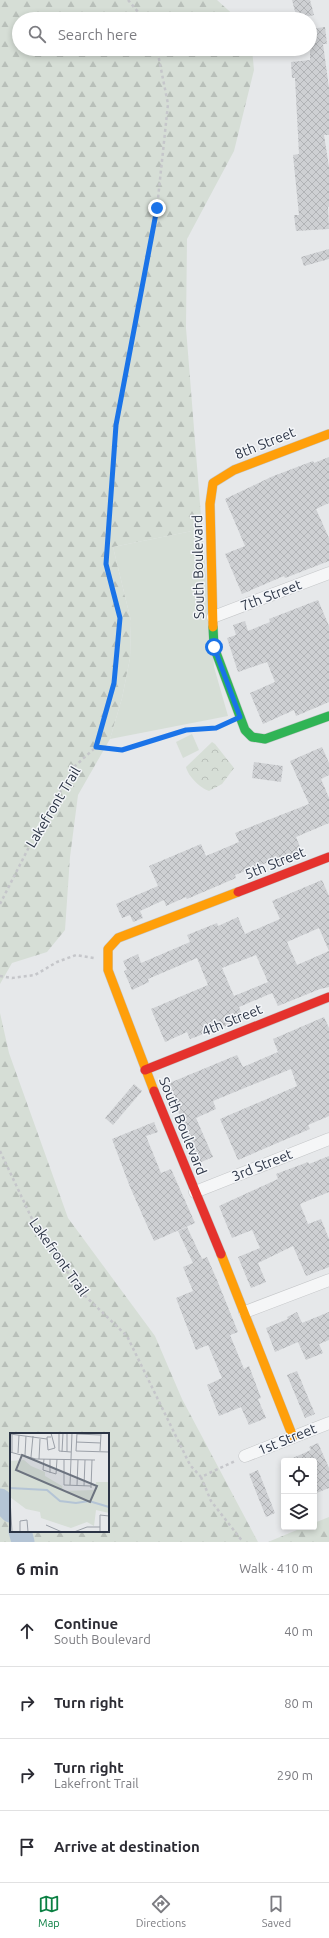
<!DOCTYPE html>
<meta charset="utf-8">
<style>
:root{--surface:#fff;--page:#f2f2f3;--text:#2b2b33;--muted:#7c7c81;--line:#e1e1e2;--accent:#0b8043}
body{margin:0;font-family:Ubuntu,sans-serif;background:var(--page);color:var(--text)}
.controls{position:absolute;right:12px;bottom:12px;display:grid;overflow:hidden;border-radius:4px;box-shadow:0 2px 6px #0003}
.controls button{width:36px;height:36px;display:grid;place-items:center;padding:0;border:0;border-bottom:1px solid var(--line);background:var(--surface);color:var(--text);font:20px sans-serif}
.stop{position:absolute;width:12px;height:12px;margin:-9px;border:3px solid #1a73e8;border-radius:50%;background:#fff}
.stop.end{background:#1a73e8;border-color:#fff;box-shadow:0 1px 4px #0008}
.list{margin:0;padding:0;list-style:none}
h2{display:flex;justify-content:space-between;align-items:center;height:52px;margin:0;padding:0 16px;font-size:17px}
h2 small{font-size:13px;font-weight:400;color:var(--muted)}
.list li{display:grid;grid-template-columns:26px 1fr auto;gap:12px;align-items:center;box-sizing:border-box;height:72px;padding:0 16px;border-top:1px solid var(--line)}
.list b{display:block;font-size:15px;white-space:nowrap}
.list p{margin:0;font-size:13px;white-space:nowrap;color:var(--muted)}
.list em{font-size:13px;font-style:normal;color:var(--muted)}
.icon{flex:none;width:22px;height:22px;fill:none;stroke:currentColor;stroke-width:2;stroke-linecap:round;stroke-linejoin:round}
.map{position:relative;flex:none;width:329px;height:1542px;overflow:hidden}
.search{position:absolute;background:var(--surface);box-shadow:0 2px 6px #0003;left:12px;right:12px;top:12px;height:44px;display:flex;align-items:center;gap:10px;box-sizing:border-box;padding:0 14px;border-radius:22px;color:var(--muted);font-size:15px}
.sheet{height:340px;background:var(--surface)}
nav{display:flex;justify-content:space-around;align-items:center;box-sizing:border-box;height:56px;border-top:1px solid var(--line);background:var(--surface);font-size:11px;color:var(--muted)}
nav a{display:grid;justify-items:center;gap:2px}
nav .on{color:var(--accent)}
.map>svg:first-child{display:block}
.forest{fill:url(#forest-firs);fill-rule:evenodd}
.park{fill:url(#park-crowns)}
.pitch{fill:#d6ded6}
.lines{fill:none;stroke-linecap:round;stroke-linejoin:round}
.river{stroke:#b4c4d5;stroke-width:23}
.building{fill:url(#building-cross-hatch);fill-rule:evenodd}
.street-casing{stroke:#c4c6c8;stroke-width:13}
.fast-casing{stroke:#c4c6c8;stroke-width:10}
.slow-casing{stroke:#c4c6c8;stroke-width:10}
.jam-casing{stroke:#c4c6c8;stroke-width:10}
.path{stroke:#c5c6ca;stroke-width:2.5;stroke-dasharray:3 3;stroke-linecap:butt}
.street{stroke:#f5f6f7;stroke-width:12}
.fast{stroke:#30b455;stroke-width:9}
.slow{stroke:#ff9f0a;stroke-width:9}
.jam{stroke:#e5322d;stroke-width:9}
.route{stroke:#1a73e8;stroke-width:5}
.labels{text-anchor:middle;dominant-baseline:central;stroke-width:3;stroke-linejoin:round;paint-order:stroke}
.street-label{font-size:14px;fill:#2b3445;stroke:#f4f6f9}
.inset-river{fill:none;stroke:#b4c4d5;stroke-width:2}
.inset-road{fill:none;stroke:#9ba0a8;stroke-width:1}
.view{fill:#6c737f;fill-opacity:0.15;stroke:#6c737f;stroke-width:2}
.inset-edge{fill:none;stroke:#2b3445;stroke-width:2}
</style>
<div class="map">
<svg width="329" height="1542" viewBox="0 0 329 1542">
<defs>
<pattern id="forest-firs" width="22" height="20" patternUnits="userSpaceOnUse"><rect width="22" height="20" fill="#d6ded6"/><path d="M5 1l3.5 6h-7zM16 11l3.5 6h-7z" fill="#b8bfb9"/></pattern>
<pattern id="park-crowns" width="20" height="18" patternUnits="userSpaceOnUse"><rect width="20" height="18" fill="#d6ded6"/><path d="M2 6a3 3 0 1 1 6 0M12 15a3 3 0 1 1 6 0" fill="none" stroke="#b8bfb9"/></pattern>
<pattern id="building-cross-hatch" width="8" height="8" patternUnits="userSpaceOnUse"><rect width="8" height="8" fill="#ced0d3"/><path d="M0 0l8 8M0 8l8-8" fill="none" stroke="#b1b3b6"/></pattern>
</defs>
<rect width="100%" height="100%" fill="#e6e8ea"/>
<path class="forest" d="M0 0H217L238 19H19V49H252L254 70 234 151 187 239 186 328 202 529 113 547 131 621 130 658 122 698 110 739 78 795 70 857 65 930 47 952 12 963 0 984Z
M0 1013 9 1053 68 1218 155 1336 182 1399 258 1542H0ZM11 1434H108V1531H11Z
M329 1517V1542H268L304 1527H314V1523Z"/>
<path class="park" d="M212 742 215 744 234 768 222 784 209 791C200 788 188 776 186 767Z"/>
<path class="pitch" d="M202 529 214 667 228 716 110 739 122 698 130 658 131 621 113 547Z
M192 734 199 750 183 758 176 742Z"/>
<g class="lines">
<path class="river" d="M0 1500 11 1511
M20 1531 23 1542"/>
</g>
<path class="building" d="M292 0H310L314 15 297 19Z
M325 27 327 44H323L329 88V135H324L329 167V207H328L329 229 296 231 294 215H299L293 155 299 154 295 78H292L291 62 310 60V29Z
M329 249V259L304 266 301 257Z
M329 457V503L316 509 329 538V561L285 578 284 576 242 594 225 554 245 546 225 499 271 477 313 461 314 463Z
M318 600 329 626V702L296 716 294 710 263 724 250 693 275 682 267 662 238 672 227 638 236 635 233 625 245 621 248 631 270 622 269 619Z
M322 747 329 763V775L321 779 329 798V823L296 837 303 854 273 866 271 861 235 875 236 878 187 899 186 897 166 906 164 900 140 911 143 918 133 922 130 915 122 918 116 904 158 886 149 866 201 844 206 856 239 842 235 833 309 804 290 761Z
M254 762 283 766 281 782 252 778Z
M322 880 329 896V951L319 928 287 942 297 965 329 951V987L320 989 278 1006 272 993 239 1007 244 1019 190 1039 187 1032 165 1042 151 1009 208 985 197 958 148 979 149 982 132 990 124 971 127 970 123 961 138 954 141 963 190 942 187 935 217 923 218 926 238 917 245 934 280 919 272 901ZM256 955 268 982 234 996 222 968Z
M324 1017 329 1028V1116L308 1125 310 1129 238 1160 220 1119 297 1086 291 1069 213 1101 216 1109 196 1118 213 1157 199 1163 167 1084 237 1055 243 1067 278 1052 273 1039Z
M134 1084 142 1091 113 1125 105 1118Z
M154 1122 158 1132 146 1136 161 1173 171 1169 195 1223 154 1241 130 1187 112 1139Z
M329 1156V1192L300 1204 308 1224 321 1219 329 1239V1267L306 1276 293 1246 258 1263 266 1282 251 1288 238 1257 260 1248 252 1230 232 1238 219 1206 278 1179 276 1174 308 1162 309 1164Z
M187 1227 202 1259 207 1257 217 1280 238 1332 230 1335 244 1369 249 1366 261 1398 258 1399 266 1418 249 1425 241 1407 219 1416 207 1385 222 1378 208 1345 196 1350 176 1298 193 1291 183 1267 193 1263 178 1231Z
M297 1312 302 1323 329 1312V1340L319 1344 323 1353 306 1360 298 1342 275 1352 266 1328 288 1319 287 1317Z
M297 1371 315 1414 305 1418 287 1375Z
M318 1443 329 1468V1488L314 1494V1461H286L311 1450 309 1447Z
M258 1470 275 1513 266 1517 249 1474Z"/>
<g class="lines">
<defs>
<path id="street" d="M213 617 329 573
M195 1192 329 1139
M245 1312 329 1280
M245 1456 329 1423"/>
<path id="fast" d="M213 627 214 647 245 730 252 737 265 739 329 716"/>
<path id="slow" d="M213 627 210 504 213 483 234 470 329 434
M154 1091 108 970V949L118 938 238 892
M221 1254 293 1437"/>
<path id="jam" d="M238 892 329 857
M145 1070 329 997
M154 1091 221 1254"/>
</defs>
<use href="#street" class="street-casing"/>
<use href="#fast" class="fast-casing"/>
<use href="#slow" class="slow-casing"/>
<use href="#jam" class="jam-casing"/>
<path class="path" d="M128 0 144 19
M96 747 122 750 186 730 216 728 227 723
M0 904 30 845 75 766 96 747 114 683 120 618 105 564 116 425 157 208 168 104 157 49
M0 976 12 978 35 975 57 962 76 955 94 958
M0 1151 33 1221 80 1291 127 1336 190 1465 201 1477 235 1461
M201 1477 211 1501 243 1542"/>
<use href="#street" class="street"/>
<use href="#fast" class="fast"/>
<use href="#slow" class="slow"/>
<use href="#jam" class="jam"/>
</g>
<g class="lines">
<path class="route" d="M157 208 116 425 106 564 120 618 114 683 96 747 122 750 186 730 216 728 240 717 214 647"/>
</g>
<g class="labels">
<g class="street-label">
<text transform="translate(265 443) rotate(-22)">8th Street</text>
<text transform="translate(198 567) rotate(-91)">South Boulevard</text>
<text transform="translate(271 595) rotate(-21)">7th Street</text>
<text transform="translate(53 807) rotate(-59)">Lakefront Trail</text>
<text transform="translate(275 863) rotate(-22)">5th Street</text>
<text transform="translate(232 1020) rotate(-22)">4th Street</text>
<text transform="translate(183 1126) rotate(68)">South Boulevard</text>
<text transform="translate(262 1165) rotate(-22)">3rd Street</text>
<text transform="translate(59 1257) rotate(55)">Lakefront Trail</text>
<text transform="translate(287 1439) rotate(-22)">1st Street</text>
</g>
</g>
<g transform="translate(10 1433)">
<rect width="99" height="99" fill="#e6e8ea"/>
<path d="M14 27 21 33 35 39V43L52 53 53 58 85 57 86 49H99V80L86 77 84 93 77 89 61 95 31 85 30 79 16 76 0 64V56H7L0 54V28Z" fill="#d6ded6"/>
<path class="inset-river" d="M0 55 37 57 50 68 66 70 79 68 99 74"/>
<path class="inset-road" d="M49 0V18L61 19M67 0 66 18 99 19M0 1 37 6M67 1 91 2M41 4H37L38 17 45 15 41 0M66 9 91 10M90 18 91 1M0 19 26 26 85 27M52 19 53 0M57 19V0M2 20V1M8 20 9 2M15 22 16 3M21 24 23 3M29 26 30 6M34 26 33 37 46 41 47 26M54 26V52L81 53M40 40V26M60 52 62 0M67 52 68 27M74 53 75 27M81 55 82 27M0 66 2 99M36 92 52 99M10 99V88L17 87 18 99M64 99 77 94H90M90 99V82L99 83M99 99V85"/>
<path class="view" d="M12 22 87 53 80 69 6 37Z"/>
<rect width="99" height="99" class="inset-edge"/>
</g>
</svg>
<div class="controls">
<button><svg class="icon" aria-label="locate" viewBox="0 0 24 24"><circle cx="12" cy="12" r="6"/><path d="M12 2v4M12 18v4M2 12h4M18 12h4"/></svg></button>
<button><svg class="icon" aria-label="layers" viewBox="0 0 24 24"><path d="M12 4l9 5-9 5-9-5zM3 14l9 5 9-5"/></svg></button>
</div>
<div class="stop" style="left:214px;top:647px"></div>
<div class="stop end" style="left:157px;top:208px"></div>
<div class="search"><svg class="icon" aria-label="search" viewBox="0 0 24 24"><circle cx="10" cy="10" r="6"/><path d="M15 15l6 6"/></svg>Search here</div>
</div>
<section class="sheet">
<h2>6 min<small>Walk · 410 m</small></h2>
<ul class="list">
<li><svg class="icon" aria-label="ahead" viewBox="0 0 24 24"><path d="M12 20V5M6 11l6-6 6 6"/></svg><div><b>Continue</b><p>South Boulevard</p></div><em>40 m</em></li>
<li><svg class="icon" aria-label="right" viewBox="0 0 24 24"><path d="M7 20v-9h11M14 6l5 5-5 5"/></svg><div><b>Turn right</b></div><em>80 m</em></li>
<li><svg class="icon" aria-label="right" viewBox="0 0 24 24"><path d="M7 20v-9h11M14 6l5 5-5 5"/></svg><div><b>Turn right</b><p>Lakefront Trail</p></div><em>290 m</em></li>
<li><svg class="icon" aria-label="arrive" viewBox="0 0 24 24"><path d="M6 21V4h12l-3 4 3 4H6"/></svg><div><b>Arrive at destination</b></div></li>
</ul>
</section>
<nav>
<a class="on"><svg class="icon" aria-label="map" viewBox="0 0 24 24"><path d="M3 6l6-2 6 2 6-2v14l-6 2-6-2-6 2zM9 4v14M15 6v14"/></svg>Map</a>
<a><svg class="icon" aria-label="directions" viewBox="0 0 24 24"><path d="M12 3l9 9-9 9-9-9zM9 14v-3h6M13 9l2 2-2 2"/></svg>Directions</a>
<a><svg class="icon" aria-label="saved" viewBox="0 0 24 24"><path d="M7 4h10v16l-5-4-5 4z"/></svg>Saved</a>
</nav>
